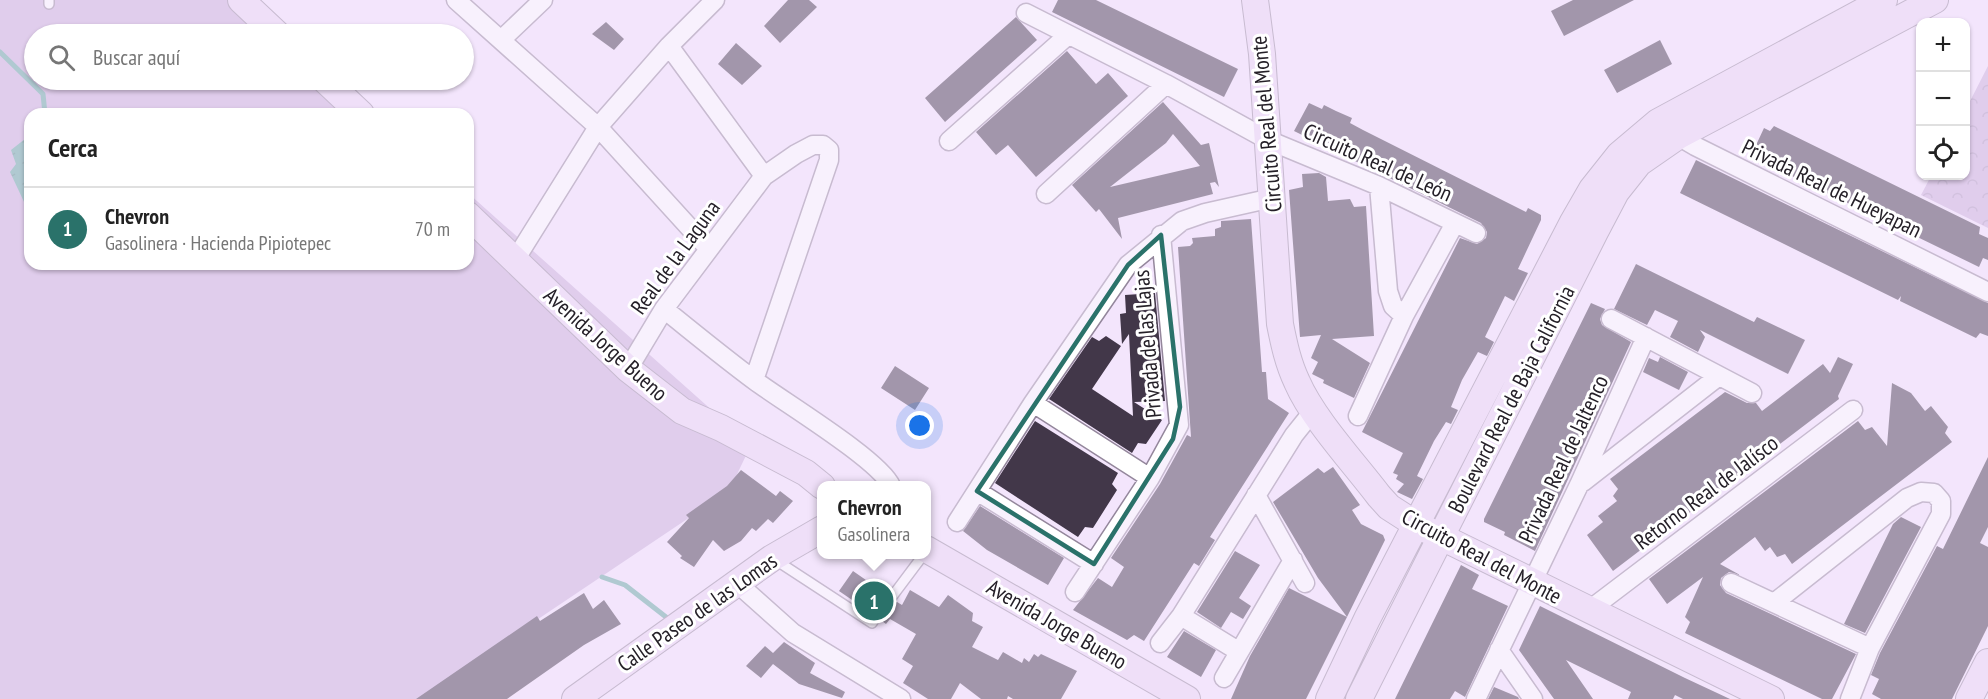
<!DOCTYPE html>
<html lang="es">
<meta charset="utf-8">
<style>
:root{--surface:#fff;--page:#f6f6f6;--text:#222;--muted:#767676;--line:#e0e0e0;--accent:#2a726a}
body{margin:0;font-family:"PT Sans Narrow",sans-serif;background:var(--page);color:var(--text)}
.controls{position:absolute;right:18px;top:18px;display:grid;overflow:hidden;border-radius:12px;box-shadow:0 2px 4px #0004}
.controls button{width:54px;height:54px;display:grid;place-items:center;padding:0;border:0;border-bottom:2px solid var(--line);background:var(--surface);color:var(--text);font:30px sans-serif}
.you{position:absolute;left:920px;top:426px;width:21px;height:21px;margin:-15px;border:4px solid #fff;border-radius:50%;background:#1a73e8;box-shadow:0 0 0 9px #1a73e833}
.badge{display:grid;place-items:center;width:39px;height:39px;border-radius:50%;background:var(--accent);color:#fff;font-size:20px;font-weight:700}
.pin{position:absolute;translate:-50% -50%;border:3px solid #fff;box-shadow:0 2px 6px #0006}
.popup{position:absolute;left:817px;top:481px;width:114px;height:78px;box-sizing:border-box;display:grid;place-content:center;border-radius:12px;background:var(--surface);filter:drop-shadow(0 2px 4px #0005);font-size:20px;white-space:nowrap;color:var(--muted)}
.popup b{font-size:22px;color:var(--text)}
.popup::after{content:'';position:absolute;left:50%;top:100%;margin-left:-12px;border:12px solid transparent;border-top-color:var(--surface)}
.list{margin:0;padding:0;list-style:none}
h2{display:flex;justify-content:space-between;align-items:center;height:78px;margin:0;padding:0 24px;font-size:26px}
h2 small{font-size:20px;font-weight:400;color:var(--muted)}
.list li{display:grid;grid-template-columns:39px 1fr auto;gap:18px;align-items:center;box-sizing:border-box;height:84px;padding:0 24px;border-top:2px solid var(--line)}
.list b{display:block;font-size:22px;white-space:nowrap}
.list p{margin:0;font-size:20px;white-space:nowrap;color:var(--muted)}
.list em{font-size:20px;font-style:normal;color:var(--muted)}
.icon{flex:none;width:33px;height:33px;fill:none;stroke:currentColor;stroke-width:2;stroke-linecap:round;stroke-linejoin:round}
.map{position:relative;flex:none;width:1988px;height:699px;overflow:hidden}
.search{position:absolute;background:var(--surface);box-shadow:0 2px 4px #0004;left:24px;top:24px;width:450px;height:66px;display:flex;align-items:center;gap:15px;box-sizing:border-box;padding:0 21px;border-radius:33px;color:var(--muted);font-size:22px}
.panel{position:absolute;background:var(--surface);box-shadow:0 2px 4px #0004;left:24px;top:108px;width:450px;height:162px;border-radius:18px}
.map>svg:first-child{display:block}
.green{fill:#c9afda}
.park{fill:url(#park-crowns)}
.water{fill:url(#water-ripples)}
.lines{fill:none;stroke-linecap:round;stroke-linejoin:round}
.stream{stroke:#5fa79e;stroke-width:5}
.building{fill:#423749;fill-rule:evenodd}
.lane-casing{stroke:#94879c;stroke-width:12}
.street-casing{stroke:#94879c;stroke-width:21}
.secondary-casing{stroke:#94879c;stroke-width:28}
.lane{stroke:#fff;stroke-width:9}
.street{stroke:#fff;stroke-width:18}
.secondary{stroke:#ead7f4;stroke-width:26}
.marked{fill:none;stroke:#2a726a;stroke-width:4.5;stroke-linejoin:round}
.labels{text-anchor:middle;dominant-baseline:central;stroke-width:6;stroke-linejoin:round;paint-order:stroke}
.street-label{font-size:22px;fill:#252028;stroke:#fff}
</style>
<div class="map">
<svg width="1988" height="699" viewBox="0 0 1988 699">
<defs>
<pattern id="park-crowns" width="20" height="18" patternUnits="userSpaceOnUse" patternTransform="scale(1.5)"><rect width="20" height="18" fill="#c9afda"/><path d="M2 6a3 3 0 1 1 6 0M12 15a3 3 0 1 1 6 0" fill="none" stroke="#ac96bb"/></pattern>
<pattern id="water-ripples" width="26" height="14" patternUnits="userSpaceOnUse" patternTransform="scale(1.5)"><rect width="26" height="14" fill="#5fa79e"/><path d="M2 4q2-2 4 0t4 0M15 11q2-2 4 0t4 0" fill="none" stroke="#4e8881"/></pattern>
</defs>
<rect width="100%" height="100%" fill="#f3e5fc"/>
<path class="green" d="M0 0H252L290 34H34V80H341L380 114H30V264H468V193L751 445 729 491 419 699H0Z"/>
<path class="park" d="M1988 66V228L1921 195 1931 176H1966V109Z"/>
<path class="water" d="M30 135V222L25 204 10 172 16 164 11 150Z"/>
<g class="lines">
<path class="stream" d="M0 52 43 94 45 114
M602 577 625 585 666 617"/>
</g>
<path class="building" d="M788 0H809L817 7 780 43 764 26Z
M1058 0H1096L1238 69 1224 97 1052 12Z
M1573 0H1634L1564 36 1551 11Z
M1016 17 1037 40 945 122 925 98Z
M606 22 624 39 614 50 592 34Z
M1660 40 1672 64 1617 93 1604 70Z
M736 43 762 66 742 85 718 64Z
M1067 51 1096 84 1108 73 1128 96 1036 177 1008 145 996 155 976 132Z
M1163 102 1201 145 1209 143 1219 187 1215 182 1210 183 1213 194 1118 218 1122 239 1099 209 1096 212 1072 185ZM1173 134 1200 166 1110 187 1166 143Z
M1309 103 1322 109 1324 105 1336 111 1352 118 1350 123 1363 130 1526 212 1528 208 1541 215V220L1518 269 1528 273 1514 301 1505 296 1485 337 1494 342 1487 356 1478 352 1462 380 1451 407 1458 410 1451 424 1446 422 1434 441 1417 476 1423 479 1412 499 1397 492 1404 484 1396 479 1398 475 1393 473 1403 453 1362 432 1460 238 1477 244 1486 238 1487 232 1481 223 1294 131Z
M1774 126 1980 227 1979 234 1988 238V260L1983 258 1979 267 1751 156 1764 128 1770 131Z
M1696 160 1988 303V336L1980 333 1976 338 1900 301 1901 296 1898 300 1680 193Z
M1319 173 1326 177 1328 201 1350 199 1354 207 1366 206 1374 336 1332 339 1370 363 1354 398 1323 383 1324 380 1312 374 1318 362 1311 358 1321 335 1300 337 1289 190 1303 187 1302 174Z
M1251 219 1262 372H1266L1268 399 1289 413 1210 537 1215 540 1199 566 1194 563 1144 641 1134 635 1127 640 1073 610 1098 578 1112 587 1124 567 1111 558 1160 484 1187 435 1191 437 1178 247 1190 246 1193 243 1192 238 1215 236V229L1221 227V221Z
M1636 264 1754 322 1757 317 1805 340 1788 374 1700 330 1705 337 1698 352 1670 337 1678 321 1655 310 1647 325 1614 309Z
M1155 293 1165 401 1134 402 1162 420 1146 444 1138 443 1132 453 1049 399 1092 337 1099 341 1106 336 1121 346 1092 389 1133 416 1129 334 1122 344 1120 314 1126 313 1125 295Z
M1591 303 1605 309 1600 319 1602 325 1631 342 1535 551 1504 535 1505 532 1484 522V519Z
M1660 357 1688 372 1679 390 1643 372 1649 358 1658 362Z
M1838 357 1853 364 1838 396 1839 399 1613 571 1587 535 1603 522 1598 516 1617 501 1613 496 1618 489 1610 479 1725 392 1747 403H1756L1762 411 1823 364 1830 373Z
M895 366 929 388 915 410 881 388Z
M1892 383 1911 393 1925 411 1931 406 1948 427 1945 433 1952 442 1792 564 1785 554 1777 557 1770 547 1765 551 1755 537 1720 564 1740 575 1729 572 1721 578 1720 585 1726 593 1856 654 1832 699H1822L1685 633 1690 622 1685 617 1703 577 1667 604 1649 579 1858 421 1865 430 1872 427 1887 446Z
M1035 421 1118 473 1112 484 1117 490 1093 528 1085 527 1078 537 995 483Z
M1988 457V527L1980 543 1988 547V626L1952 699H1881L1872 694 1879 679 1871 675 1880 653 1937 546 1943 549Z
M1333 467 1360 505 1352 510 1361 524 1383 535 1385 540 1347 617 1318 578 1273 502 1318 468 1324 473Z
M741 470 776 496 780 491 793 501 773 523 768 519 756 531 752 528 741 541 724 551 713 540 694 567 680 558 682 556 667 542 689 518 686 515 727 486Z
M980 506 1064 558 1048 585 987 550 963 531Z
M1901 517 1921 527 1865 633 1844 624 1893 524Z
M1235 551 1260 565 1239 598 1251 606 1243 619 1231 612 1221 628 1197 612Z
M1461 565 1479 575 1472 589 1508 606 1465 697 1455 691 1450 699H1395Z
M853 571 886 594 885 600 890 605 897 602 902 605 910 590 939 607 948 595 973 613 972 621 983 627 972 647 998 660 1003 652 1022 663 1024 658 1029 662 1034 654 1038 657 1041 654 1077 671 1061 699H1013L1008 696 1007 699H981L960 683 951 699H928L903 683 913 666 902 659 916 634 890 619 886 624 882 621 880 612 871 613 839 591Z
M1289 588 1347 617 1306 699H1231L1250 656Z
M584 593 593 609 604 600 621 624 584 645 507 699H416L537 616 540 621Z
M1540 606 1685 678 1730 699H1683L1675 695 1673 699H1628L1631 692 1566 660 1593 699H1554L1519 650Z
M1184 631 1216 650 1201 677 1167 657Z
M784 642 815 663 810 673 845 692 842 698 799 684 773 664 761 678 746 666 765 646 773 653Z
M1494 687 1518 697 1519 699H1488Z"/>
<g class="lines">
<defs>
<path id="lane" d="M49 4V0
M774 559 872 623 876 617
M891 598 924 554"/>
<path id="street" d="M456 0 598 127 708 248
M1026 13 1166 84 1268 140 1379 186 1476 233
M501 40 543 0
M669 46 764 176
M1671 132 1695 146 1988 292
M949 141 1067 36
M1379 186 1388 291 1393 306 1404 316
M1046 194 1166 84
M515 260 598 127 669 46 715 0
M664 309C694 333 723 357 754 380 782 401 880 460 891 486
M1611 319 1752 393
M628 369 664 309 764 176 796 154 813 145H823L829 150V160L754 380
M1033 403 1150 478
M1358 416 1404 316 1455 223
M1583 482 1719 376
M977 491 1094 564
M1256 495 1305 583
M957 522 1033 403 1128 265 1182 221 1205 213 1272 198
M1731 583 1870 648
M738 584 793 633 901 699
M1075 592 1150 478 1179 425 1161 235
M1774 603 1907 498 1921 492 1934 493 1941 501V514L1870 648 1850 699
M1588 611 1853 410
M1181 616 1238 651
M1160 643 1181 616 1294 435 1314 410
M1499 650 1533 699
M1224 678 1293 560
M1476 699 1579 485 1646 337"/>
<path id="secondary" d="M241 0 277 34
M1255 0 1262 54 1280 324C1284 344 1288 363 1297 382 1313 419 1354 463 1379 496L1389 507 1417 525 1771 699
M325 80 361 114
M468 215 628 369 682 411 721 428 806 473 822 486
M926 549 1187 699
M575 699 772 558 822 529
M1329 699 1367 619 1573 222 1592 189 1619 155 1658 122 1884 0
M1359 699 1595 232 1616 192 1639 163 1678 136 1935 0
M1969 699 1988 662"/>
</defs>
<use href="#lane" class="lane-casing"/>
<use href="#street" class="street-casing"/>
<use href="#secondary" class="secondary-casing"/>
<use href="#lane" class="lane"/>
<use href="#street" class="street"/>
<use href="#secondary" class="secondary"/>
</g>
<path d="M0 0H1988V699H0ZM1161 235 1180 407 1173 439 1094 564 977 491 1128 265Z" fill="#f3e5fc" fill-opacity=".55" fill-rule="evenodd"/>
<path class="marked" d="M1161 235 1180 407 1173 439 1094 564 977 491 1128 265Z"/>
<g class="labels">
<g class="street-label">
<text transform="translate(1266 124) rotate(-95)">Circuito Real del Monte</text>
<text transform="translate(1378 162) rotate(24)">Circuito Real de León</text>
<text transform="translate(1832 188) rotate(26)">Privada Real de Hueyapan</text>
<text transform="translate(675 257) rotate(-54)">Real de la Laguna</text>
<text transform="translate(606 344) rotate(42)">Avenida Jorge Bueno</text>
<text transform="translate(1147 344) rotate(-95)">Privada de las Lajas</text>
<text transform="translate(1511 399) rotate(-63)">Boulevard Real de Baja California</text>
<text transform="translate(1563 459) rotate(-65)">Privada Real de Jaltenco</text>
<text transform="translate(1706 492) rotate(-37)">Retorno Real de Jalísco</text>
<text transform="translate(1482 556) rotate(28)">Circuito Real del Monte</text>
<text transform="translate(697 612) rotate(-35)">Calle Paseo de las Lomas</text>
<text transform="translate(1057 624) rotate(30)">Avenida Jorge Bueno</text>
</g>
</g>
</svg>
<div class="controls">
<button>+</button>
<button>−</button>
<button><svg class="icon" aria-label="locate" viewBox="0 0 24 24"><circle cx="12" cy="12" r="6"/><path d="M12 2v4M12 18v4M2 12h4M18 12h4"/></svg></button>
</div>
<div class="you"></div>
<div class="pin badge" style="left:874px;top:601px">1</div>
<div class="popup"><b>Chevron</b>Gasolinera</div>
<div class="search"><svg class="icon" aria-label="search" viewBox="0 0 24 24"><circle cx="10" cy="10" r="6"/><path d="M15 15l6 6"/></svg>Buscar aquí</div>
<section class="panel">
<h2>Cerca<small></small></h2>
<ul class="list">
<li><span class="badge">1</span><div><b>Chevron</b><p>Gasolinera · Hacienda Pipiotepec</p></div><em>70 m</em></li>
</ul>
</section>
</div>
